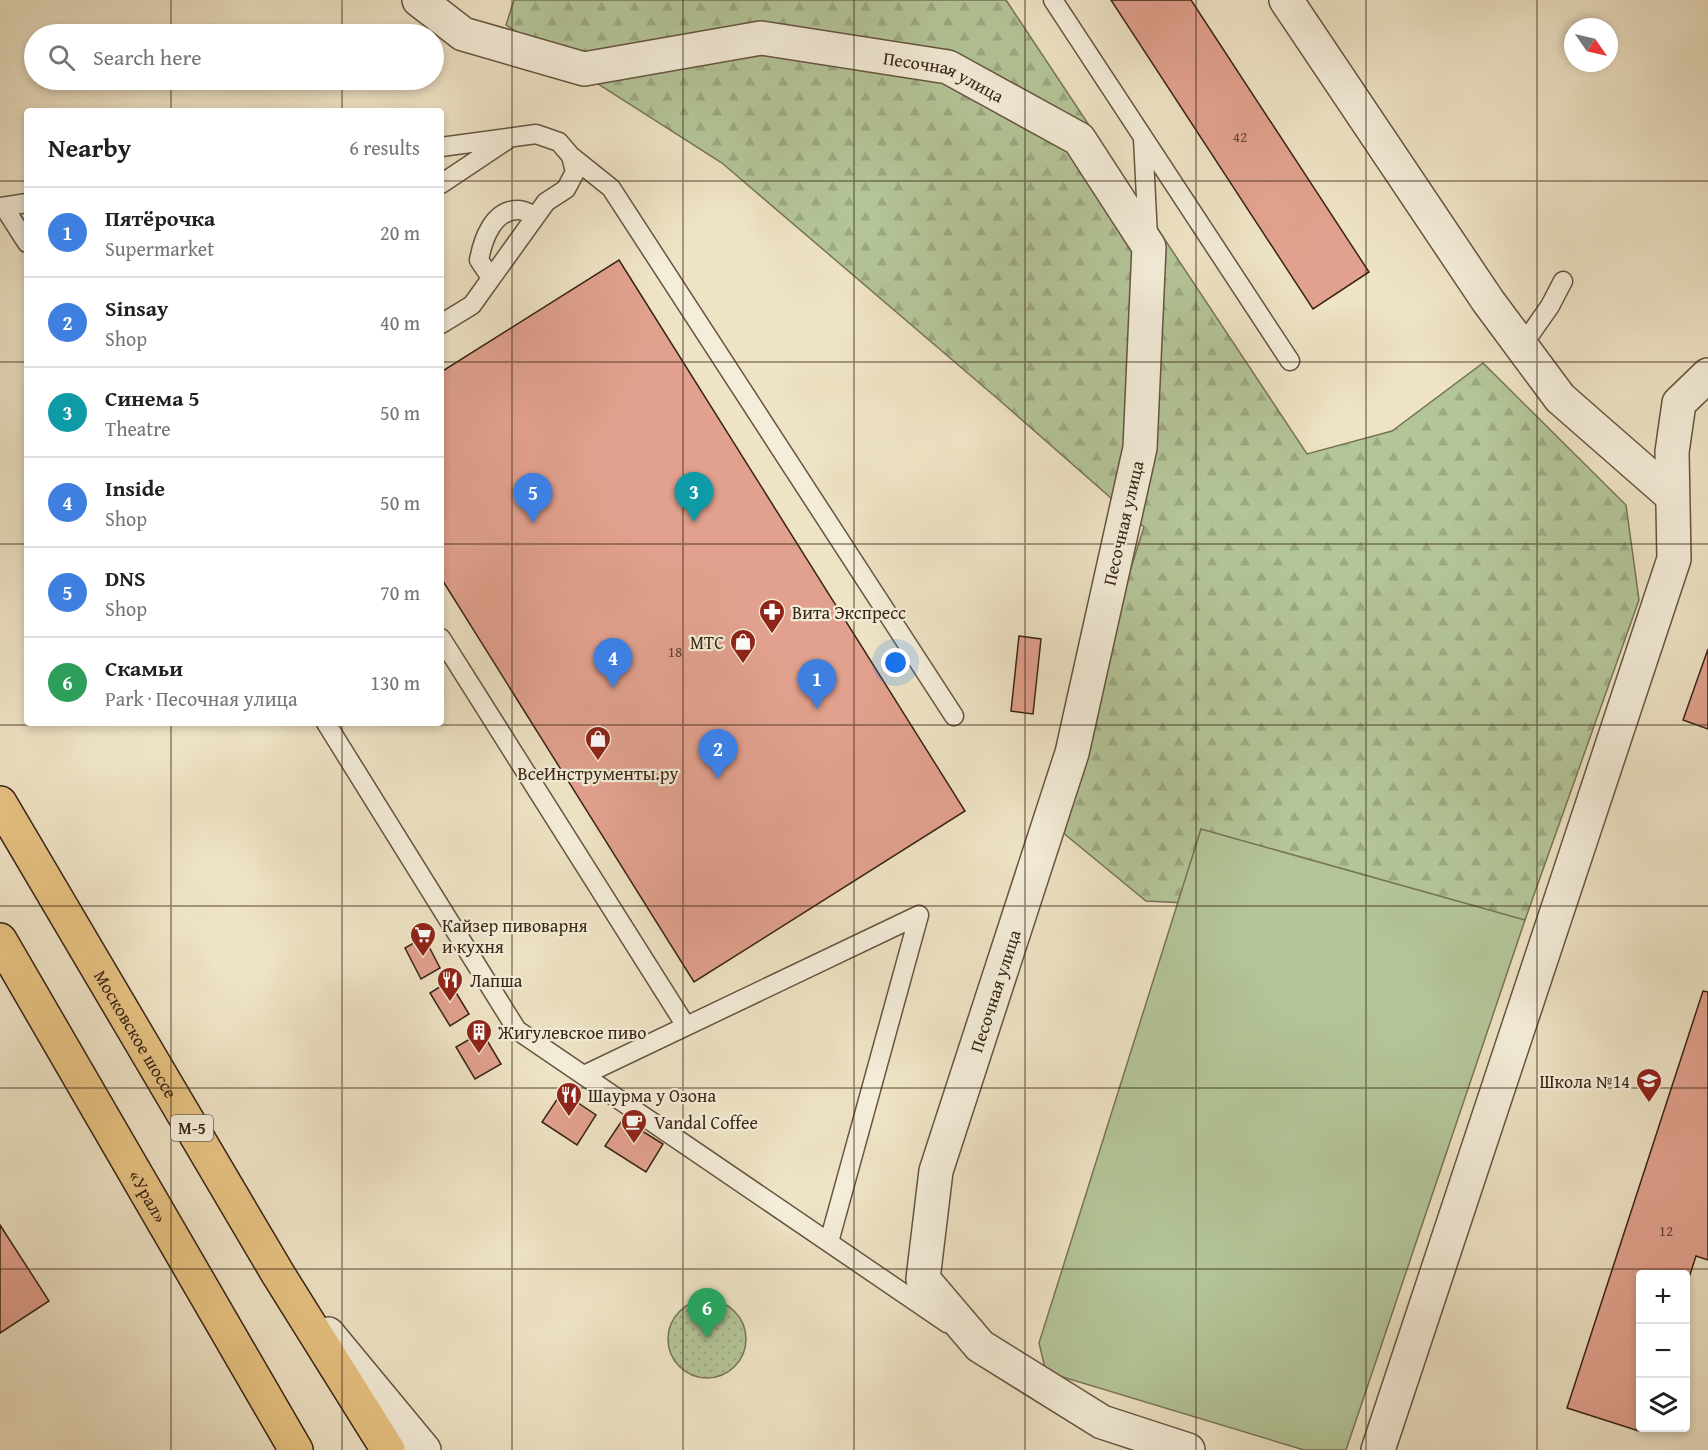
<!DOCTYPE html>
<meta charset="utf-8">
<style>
:root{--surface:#fff;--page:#f2f2f2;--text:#202124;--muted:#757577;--line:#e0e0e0;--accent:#8f2418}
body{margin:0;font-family:"Gentium Book Plus",serif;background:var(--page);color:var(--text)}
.controls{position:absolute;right:18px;bottom:18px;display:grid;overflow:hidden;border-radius:6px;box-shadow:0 3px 9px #0003}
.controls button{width:54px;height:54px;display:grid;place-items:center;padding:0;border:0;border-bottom:2px solid var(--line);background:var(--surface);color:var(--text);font:30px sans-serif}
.compass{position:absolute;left:1564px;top:18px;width:54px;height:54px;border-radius:50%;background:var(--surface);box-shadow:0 3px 9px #0003;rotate:124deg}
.you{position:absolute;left:896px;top:663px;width:21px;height:21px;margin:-15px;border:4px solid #fff;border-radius:50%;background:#1a73e8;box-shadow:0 0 0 9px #1a73e833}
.badge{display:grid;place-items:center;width:39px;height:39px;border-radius:50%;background:var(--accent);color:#fff;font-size:20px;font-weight:700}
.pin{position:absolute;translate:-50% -50px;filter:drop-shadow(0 2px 3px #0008)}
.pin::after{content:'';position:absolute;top:32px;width:21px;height:18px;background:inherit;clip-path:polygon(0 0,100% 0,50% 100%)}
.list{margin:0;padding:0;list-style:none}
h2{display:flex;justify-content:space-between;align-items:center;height:78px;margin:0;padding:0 24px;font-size:26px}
h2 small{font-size:20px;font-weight:400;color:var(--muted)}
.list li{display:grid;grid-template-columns:39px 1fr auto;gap:18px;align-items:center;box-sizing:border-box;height:90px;padding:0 24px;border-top:2px solid var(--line)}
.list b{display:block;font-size:22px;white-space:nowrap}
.list p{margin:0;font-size:20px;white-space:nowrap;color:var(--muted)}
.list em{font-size:20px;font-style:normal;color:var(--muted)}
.icon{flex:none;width:33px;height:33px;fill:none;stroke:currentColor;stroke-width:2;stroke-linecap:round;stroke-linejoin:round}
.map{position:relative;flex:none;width:1708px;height:1450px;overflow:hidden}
.search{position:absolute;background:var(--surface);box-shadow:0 3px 9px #0003;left:24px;top:24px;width:420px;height:66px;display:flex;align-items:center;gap:15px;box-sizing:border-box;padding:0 21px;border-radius:33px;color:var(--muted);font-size:22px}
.panel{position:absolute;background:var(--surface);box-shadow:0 3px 9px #0003;left:24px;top:108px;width:420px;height:618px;border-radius:6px}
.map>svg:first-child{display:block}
.grass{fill:url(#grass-dots);stroke:#767456;stroke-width:1.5}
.forest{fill:url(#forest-firs);stroke:#767456;stroke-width:1.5}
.pitch{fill:#b4c598;stroke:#767456;stroke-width:1.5}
.building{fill:#e2a18e;stroke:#382415;stroke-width:1.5}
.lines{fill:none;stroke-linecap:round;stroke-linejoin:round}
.lane-casing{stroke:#665441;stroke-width:21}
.street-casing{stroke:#665441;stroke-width:36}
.highway-casing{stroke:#382415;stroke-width:36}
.lane{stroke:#f4edd9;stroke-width:18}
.street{stroke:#f4edd9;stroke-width:33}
.highway{stroke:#e7c282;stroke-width:33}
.grid{fill:none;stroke:#382415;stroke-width:1.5;stroke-opacity:0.55}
.labels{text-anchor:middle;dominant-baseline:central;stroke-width:4.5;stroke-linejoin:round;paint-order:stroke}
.number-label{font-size:15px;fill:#624333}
.shield{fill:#f4edd9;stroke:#706050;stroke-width:1.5}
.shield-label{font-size:16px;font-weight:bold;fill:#382415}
.street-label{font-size:18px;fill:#382415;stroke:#f4edd9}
.poi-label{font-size:18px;fill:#382415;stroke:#f4edd9;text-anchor:start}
</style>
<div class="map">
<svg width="1708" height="1450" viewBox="0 0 1708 1450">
<defs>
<pattern id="grass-dots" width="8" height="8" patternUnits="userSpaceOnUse" patternTransform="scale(1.5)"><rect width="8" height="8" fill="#b4c598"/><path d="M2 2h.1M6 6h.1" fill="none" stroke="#9ca982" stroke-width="1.8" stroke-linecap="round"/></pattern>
<pattern id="forest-firs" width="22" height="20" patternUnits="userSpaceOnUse" patternTransform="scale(1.5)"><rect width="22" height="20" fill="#b4c598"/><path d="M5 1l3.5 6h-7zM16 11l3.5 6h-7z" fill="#9ca982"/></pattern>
</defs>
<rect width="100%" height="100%" fill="#eee3c5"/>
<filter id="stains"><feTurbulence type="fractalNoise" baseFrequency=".00333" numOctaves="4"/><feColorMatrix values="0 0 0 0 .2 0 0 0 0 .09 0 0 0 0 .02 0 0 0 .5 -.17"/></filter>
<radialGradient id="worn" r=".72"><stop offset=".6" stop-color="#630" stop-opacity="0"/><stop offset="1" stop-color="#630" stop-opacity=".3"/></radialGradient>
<path class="grass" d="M668 1339a39 39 0 1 1 78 0a39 39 0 1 1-78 0Z"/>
<path class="forest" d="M514 0H1006L1307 454 1392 431 1483 363 1626 505 1639 600 1525 920 1146 901 1050 822 1144 527 998 399 722 163 506 25Z"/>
<path class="pitch" d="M1201 829 1525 920 1346 1450H1304L1046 1372 1039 1343Z"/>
<path class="building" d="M1111 0H1191L1369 272 1313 309Z
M619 260 965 811 694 982 441 578V372Z
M1019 636 1041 639 1033 714 1011 711Z
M1708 649V729L1683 720Z
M424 937 440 968 421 979 405 948Z
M449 981 469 1014 450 1026 430 993Z
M1703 991 1708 992V1260L1696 1256 1686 1287V1274H1640V1426L1639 1431 1567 1408Z
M482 1032 501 1064 475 1079 456 1047Z
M562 1092 596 1115 577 1145 542 1122Z
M623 1119 663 1144 646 1172 605 1146Z
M0 1225 49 1301 0 1333Z"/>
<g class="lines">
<defs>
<path id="lane" d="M1053 0 1290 361
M1143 138 1148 237
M441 147 536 134 559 142 571 156 575 172 566 189 546 202 472 305 441 324
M571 156 611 188 954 716
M441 184 507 140
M0 207 27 203
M4 207 27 243
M491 278 479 260C483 239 493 210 518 210 524 210 531 214 536 216
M1522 346 1550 306 1563 281
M441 638 686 1026
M326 723 517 1030 947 1323
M584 1075 919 915 829 1242"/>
<g id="street">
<path id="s1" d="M419 0 463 34 584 69 761 38 948 67 1079 139 1149 247 1140 448 1072 753 936 1171 923 1279 980 1346 1102 1422 1188 1450"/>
<path d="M1286 0 1488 301 1560 398 1672 496"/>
<path d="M328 1334 424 1450"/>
<path d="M1378 1450 1674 559 1672 452 1679 403 1708 375"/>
</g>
<g id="highway">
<path id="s2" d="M0 803 278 1274 388 1450"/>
<path id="s3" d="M0 940 296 1450"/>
</g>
</defs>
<use href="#lane" class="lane-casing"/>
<use href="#street" class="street-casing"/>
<use href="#highway" class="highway-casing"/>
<use href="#lane" class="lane"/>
<use href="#street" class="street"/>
<use href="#highway" class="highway"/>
</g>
<path class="grid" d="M171 0V34M342 0V34M512 0V1450M683 0V1450M854 0V1450M1025 0V1450M1196 0V1450M1366 0V1450M1537 0V1450M171 80V111M342 80V111M0 181H27M441 181H1708M0 362H27M441 362H1708M0 544H27M441 544H1708M171 723V1450M342 723V1450M0 725H1708M0 906H1708M0 1088H1708M0 1269H1708"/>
<defs>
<symbol id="pharmacy-pin" viewBox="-11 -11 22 30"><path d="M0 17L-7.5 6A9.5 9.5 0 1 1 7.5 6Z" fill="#8f2418" stroke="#f4edd9"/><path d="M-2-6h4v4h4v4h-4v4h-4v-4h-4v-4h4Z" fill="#fff"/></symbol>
<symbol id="shop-pin" viewBox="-11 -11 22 30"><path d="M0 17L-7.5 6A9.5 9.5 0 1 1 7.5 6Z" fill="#8f2418" stroke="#f4edd9"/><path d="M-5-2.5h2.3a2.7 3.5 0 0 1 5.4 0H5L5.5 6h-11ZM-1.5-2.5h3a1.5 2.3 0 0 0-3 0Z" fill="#fff"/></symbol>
<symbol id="supermarket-pin" viewBox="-11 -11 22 30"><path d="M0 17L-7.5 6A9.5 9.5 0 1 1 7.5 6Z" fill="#8f2418" stroke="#f4edd9"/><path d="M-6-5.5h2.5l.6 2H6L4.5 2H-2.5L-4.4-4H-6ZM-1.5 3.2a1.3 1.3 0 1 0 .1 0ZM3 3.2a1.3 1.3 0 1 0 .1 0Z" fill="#fff"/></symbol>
<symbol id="restaurant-pin" viewBox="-11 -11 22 30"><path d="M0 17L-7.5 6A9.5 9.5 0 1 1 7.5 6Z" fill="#8f2418" stroke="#f4edd9"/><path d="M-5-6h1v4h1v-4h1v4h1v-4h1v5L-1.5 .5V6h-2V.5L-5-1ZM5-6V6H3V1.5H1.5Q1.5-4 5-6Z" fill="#fff"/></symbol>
<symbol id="building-pin" viewBox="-11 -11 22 30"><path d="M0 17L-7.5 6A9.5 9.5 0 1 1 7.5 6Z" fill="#8f2418" stroke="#f4edd9"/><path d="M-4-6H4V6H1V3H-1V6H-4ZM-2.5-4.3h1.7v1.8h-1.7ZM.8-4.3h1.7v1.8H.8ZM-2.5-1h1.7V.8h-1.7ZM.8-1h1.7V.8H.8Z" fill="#fff"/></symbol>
<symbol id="school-pin" viewBox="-11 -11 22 30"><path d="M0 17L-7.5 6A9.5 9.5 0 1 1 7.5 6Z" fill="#8f2418" stroke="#f4edd9"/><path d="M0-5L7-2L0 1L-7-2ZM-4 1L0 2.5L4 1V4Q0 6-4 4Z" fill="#fff"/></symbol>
<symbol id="cafe-pin" viewBox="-11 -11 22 30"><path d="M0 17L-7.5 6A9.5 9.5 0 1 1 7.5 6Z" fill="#8f2418" stroke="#f4edd9"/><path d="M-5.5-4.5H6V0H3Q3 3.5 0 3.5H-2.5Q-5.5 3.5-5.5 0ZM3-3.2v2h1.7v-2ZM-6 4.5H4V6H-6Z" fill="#fff"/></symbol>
</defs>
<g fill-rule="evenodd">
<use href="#pharmacy-pin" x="757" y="597" width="30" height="40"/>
<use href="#shop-pin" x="728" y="627" width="30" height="40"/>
<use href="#shop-pin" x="583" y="724" width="30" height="40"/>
<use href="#supermarket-pin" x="408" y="920" width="30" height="40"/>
<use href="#restaurant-pin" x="435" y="965" width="30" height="40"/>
<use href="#building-pin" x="464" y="1017" width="30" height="40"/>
<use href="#school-pin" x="1634" y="1066" width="30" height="40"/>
<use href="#restaurant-pin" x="554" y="1080" width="30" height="40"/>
<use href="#cafe-pin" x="619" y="1107" width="30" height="40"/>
</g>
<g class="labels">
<g class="number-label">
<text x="1240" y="136">42</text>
<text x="675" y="651">18</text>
<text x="1666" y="1230">12</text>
</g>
<rect class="shield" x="171" y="1115" width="42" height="26" rx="4.5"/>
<g class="shield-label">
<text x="192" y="1128">М-5</text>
</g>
<g class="street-label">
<text stroke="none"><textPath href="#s1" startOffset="549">Песочная улица</textPath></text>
<text transform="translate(1123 523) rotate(-77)">Песочная улица</text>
<text transform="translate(995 991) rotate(-72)">Песочная улица</text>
<text stroke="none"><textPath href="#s2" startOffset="268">Московское шоссе</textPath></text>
<text stroke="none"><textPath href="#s3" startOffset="296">«Урал»</textPath></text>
</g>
<g class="poi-label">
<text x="792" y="612">Вита Экспресс</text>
<text x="724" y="642" text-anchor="end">МТС</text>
<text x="598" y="773" text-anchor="middle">ВсеИнструменты.ру</text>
<text x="442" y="925">Кайзер пивоварня<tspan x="442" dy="21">и кухня</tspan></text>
<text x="470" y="980">Лапша</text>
<text x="498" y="1032">Жигулевское пиво</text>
<text x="1630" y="1081" text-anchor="end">Школа №14</text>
<text x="588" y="1095">Шаурма у Озона</text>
<text x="654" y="1122">Vandal Coffee</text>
</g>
</g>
<rect width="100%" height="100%" filter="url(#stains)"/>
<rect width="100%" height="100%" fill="url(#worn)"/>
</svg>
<div class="controls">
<button>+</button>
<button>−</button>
<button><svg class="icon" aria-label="layers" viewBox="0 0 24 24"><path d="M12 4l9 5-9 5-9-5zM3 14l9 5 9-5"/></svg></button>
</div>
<svg class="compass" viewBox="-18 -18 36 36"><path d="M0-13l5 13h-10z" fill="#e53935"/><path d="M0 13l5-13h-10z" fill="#757577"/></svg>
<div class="you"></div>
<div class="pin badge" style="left:817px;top:709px;background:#3f7fe0">1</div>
<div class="pin badge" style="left:718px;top:779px;background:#3f7fe0">2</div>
<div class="pin badge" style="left:694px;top:522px;background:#0f9aa8">3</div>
<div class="pin badge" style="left:613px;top:688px;background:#3f7fe0">4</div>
<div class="pin badge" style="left:533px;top:523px;background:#3f7fe0">5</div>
<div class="pin badge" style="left:707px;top:1338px;background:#2e9e5b">6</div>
<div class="search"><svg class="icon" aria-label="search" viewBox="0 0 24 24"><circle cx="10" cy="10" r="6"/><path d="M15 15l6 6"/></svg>Search here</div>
<section class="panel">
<h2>Nearby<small>6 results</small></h2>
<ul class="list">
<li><span class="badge" style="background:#3f7fe0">1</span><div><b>Пятёрочка</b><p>Supermarket</p></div><em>20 m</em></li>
<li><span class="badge" style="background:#3f7fe0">2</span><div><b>Sinsay</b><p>Shop</p></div><em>40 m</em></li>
<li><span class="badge" style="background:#0f9aa8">3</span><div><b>Синема 5</b><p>Theatre</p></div><em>50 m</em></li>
<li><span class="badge" style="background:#3f7fe0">4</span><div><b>Inside</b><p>Shop</p></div><em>50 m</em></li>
<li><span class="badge" style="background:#3f7fe0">5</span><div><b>DNS</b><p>Shop</p></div><em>70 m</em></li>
<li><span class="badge" style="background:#2e9e5b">6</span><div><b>Скамьи</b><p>Park · Песочная улица</p></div><em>130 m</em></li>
</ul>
</section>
</div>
